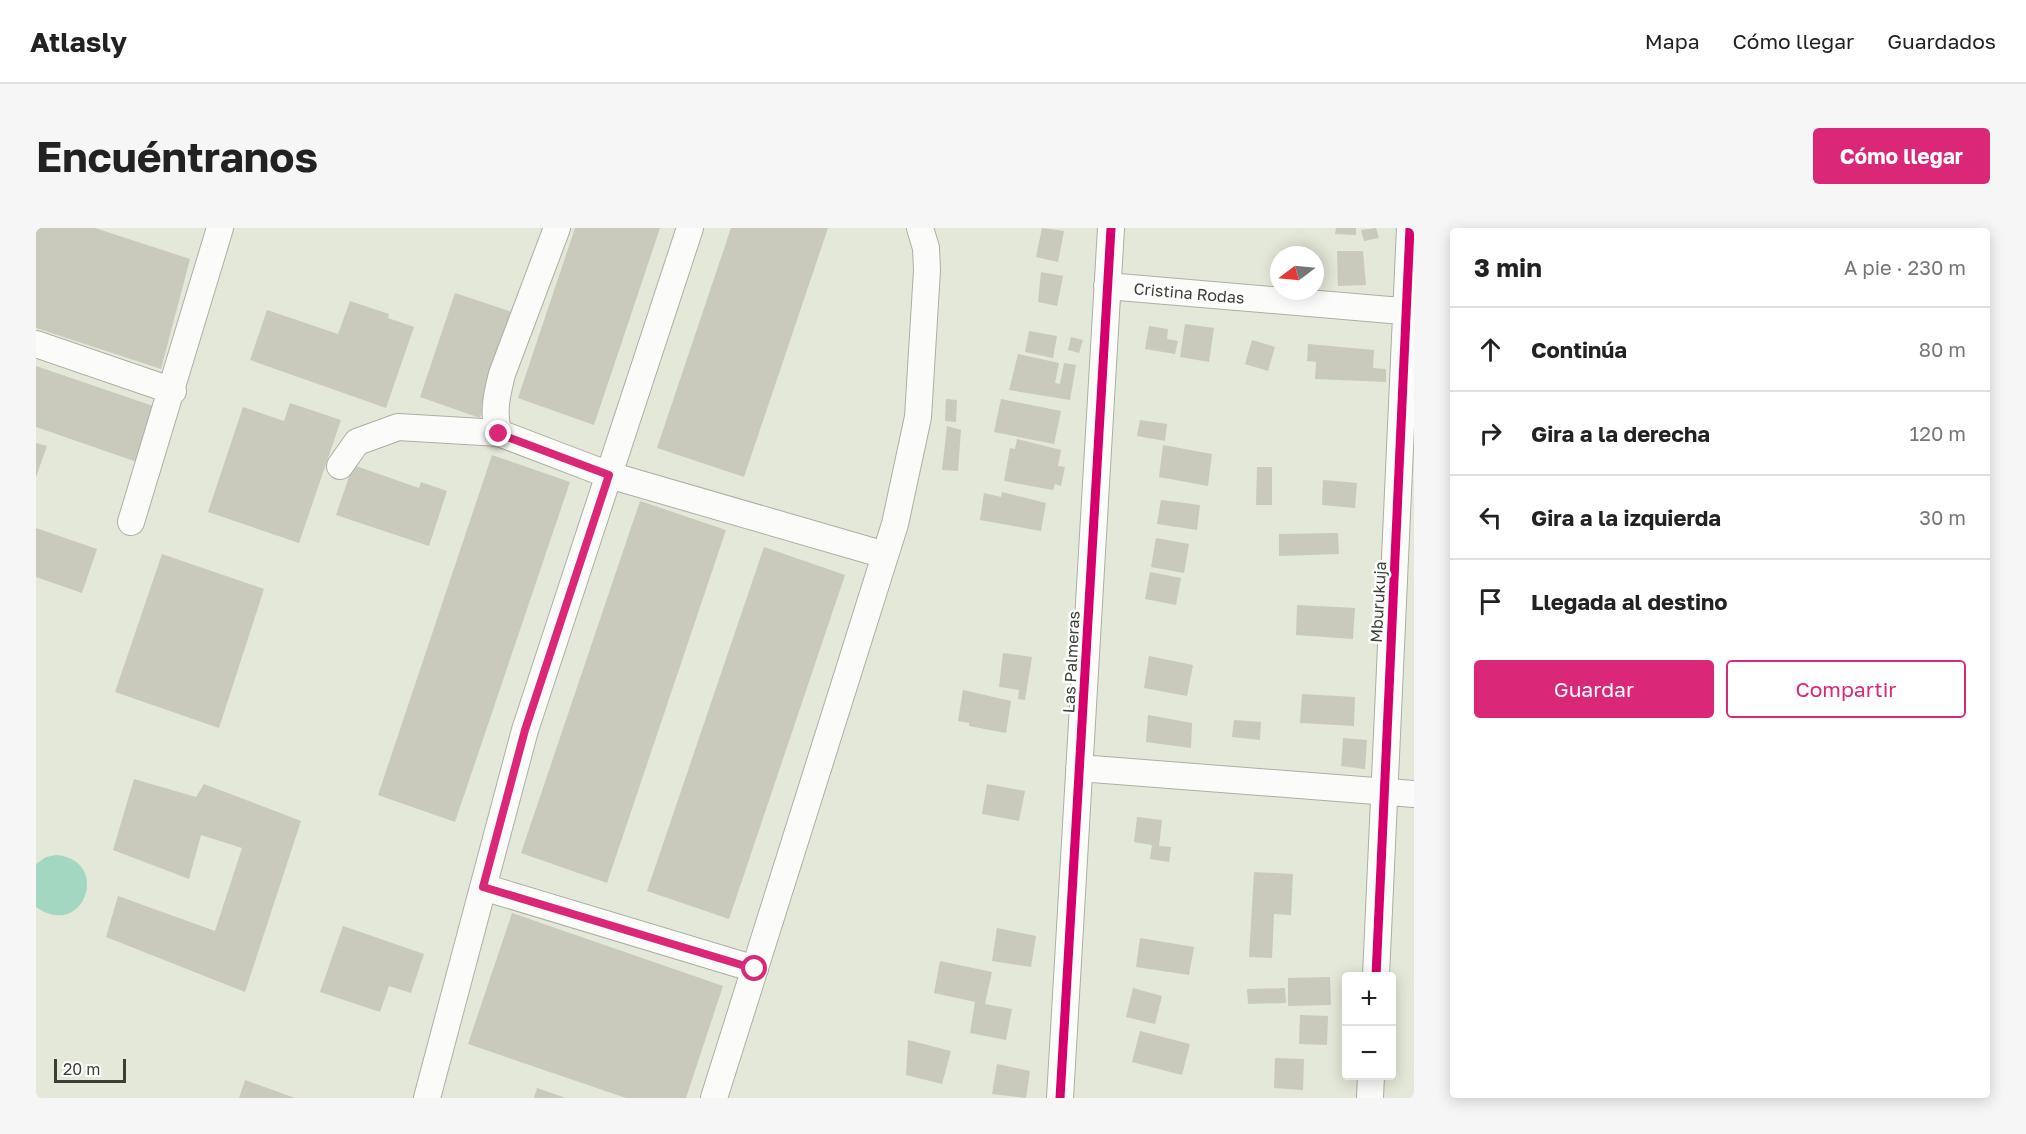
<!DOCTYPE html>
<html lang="es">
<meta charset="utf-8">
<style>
:root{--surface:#fff;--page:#f6f6f6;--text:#222;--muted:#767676;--line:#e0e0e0;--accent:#db2777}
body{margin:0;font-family:"Golos Text",sans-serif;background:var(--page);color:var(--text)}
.controls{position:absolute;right:18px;bottom:18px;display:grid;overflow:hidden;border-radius:6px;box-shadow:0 3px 15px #0003}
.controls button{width:54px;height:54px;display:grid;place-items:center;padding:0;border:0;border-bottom:2px solid var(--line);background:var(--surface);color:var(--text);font:30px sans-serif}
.compass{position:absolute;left:1234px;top:18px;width:54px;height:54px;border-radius:50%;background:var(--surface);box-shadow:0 3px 15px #0003;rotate:254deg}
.scale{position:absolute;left:18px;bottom:15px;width:72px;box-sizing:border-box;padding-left:6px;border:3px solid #3c3f33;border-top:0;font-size:16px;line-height:21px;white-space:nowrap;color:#3c3f33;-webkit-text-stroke:4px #fff;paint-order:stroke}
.stop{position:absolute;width:18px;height:18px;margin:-14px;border:4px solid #db2777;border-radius:50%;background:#fff}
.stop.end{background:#db2777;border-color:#fff;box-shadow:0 2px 6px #0008}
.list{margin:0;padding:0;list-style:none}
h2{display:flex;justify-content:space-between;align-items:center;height:78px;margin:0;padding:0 24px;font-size:26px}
h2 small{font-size:20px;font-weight:400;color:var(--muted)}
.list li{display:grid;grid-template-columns:39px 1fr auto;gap:18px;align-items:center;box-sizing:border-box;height:84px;padding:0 24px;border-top:2px solid var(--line)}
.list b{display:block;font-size:22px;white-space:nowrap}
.list em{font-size:20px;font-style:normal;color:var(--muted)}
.actions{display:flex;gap:12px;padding:18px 24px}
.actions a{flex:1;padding:14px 0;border:2px solid var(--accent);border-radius:6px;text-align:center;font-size:21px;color:var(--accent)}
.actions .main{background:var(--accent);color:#fff}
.icon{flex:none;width:33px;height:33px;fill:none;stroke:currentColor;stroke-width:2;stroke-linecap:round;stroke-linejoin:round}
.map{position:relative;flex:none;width:1378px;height:870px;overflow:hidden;border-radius:6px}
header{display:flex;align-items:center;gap:36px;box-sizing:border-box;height:84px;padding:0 30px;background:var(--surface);border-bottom:2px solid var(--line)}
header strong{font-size:28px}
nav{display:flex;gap:33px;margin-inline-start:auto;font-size:21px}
.intro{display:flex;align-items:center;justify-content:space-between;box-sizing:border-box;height:144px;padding:0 36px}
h1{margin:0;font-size:42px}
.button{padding:15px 27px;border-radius:6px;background:var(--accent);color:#fff;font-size:21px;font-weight:700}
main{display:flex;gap:36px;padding:0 36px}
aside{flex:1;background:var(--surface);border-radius:6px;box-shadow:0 3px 15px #0003}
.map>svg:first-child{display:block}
.water{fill:#a3d7c2}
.building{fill:#c9c9bc}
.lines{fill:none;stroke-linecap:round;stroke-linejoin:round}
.minor-casing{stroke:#acafa3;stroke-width:28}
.minor{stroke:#fbfcf9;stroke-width:26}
.cycleway-casing{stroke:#fff;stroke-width:13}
.cycleway{stroke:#d6006c;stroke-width:9}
.route{stroke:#db2777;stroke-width:8}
.labels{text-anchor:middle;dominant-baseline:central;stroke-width:5;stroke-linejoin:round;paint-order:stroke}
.street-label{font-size:16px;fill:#3c3f33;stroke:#fff}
</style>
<header>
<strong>Atlasly</strong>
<nav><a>Mapa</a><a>Cómo llegar</a><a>Guardados</a></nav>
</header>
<div class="intro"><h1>Encuéntranos</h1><a class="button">Cómo llegar</a></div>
<main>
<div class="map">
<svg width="1378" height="870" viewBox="0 0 1378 870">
<rect width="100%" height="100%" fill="#e4e8d8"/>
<path class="water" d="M20 627C76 632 48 713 0 679V636L10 629Z"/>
<path class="building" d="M0 0H59L154 31 125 141 0 100Z
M539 0H624L558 197 482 170Z
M695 0H792L708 249 621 220Z
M1006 0 1028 3 1022 34 1000 29Z
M1300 0H1320V7L1299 6Z
M1340 0 1343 10 1328 13 1325 2Z
M1301 23H1327L1330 57 1302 58Z
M1005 44 1027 48 1021 78 1002 74Z
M419 65 479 85 444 190 384 169Z
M314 73 353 86 352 90 378 99 350 180 214 132 231 82 302 106Z
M1149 96 1178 100 1173 134 1144 129Z
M1113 98 1132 101 1131 111 1142 113 1139 126 1109 121Z
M993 103 1021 108 1017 130 989 124Z
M1035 109 1047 112 1043 125 1032 122Z
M1216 112 1239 119 1232 143 1209 136Z
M1272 116 1338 122 1337 140 1350 141V154L1279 151 1280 134 1271 133Z
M982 126 1023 135 1019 155 1024 156 1028 135 1040 137 1034 172 973 162Z
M0 138 120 179 101 234 0 199Z
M910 171 921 172 920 194 909 193Z
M965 171 1025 183 1018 216 958 204Z
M254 175 305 192 263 315 172 284 207 179 248 193Z
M1104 192 1131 196 1129 213 1101 208Z
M911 198 925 202 922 243 906 242Z
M981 211 1025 222 1022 238 1029 239 1025 258 1019 256 1017 262 968 253 974 220 979 221Z
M0 215 11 218 0 249Z
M1127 217 1176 226 1172 258 1123 249Z
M456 227 534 254 419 594 342 567Z
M317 237 383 260 385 254 411 263 393 318 300 287Z
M1221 239H1236V277H1220Z
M1287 252 1321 255 1319 280 1286 277Z
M966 264 1010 275 1005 303 944 292 948 265 965 269Z
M1125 272 1164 277 1161 302 1121 296Z
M604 273 690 302 571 655 485 625Z
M0 300 61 321 46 365 0 349Z
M1302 305 1303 326 1243 328V306Z
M1120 310 1153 316 1148 345 1115 339Z
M728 319 809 347 693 691 611 663Z
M126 326 228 361 183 500 79 464Z
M1114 344 1145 350 1140 377 1109 371Z
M1261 377 1319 380 1317 411 1260 407Z
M967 425 996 429 989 472 982 471 983 462 963 459Z
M1113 428 1157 437 1151 468 1108 460Z
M927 462 975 473 970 505 933 498V495L922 493Z
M1266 466 1319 469 1318 498 1264 495Z
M1112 487 1156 495 1155 520 1110 514Z
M1198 492 1225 494 1224 512 1196 509Z
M1307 510 1331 512 1329 541 1305 538Z
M98 551 160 569 168 556 265 593 209 764 70 709 82 668 179 703 206 620 165 607 153 651 77 622Z
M951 556 989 563 983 593 946 586Z
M1101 589 1126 592 1123 618 1135 619 1133 634 1114 631 1116 617 1098 614Z
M1218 644 1257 646 1255 687 1238 686 1236 730 1213 729Z
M476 685 687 758 650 870H590L432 816Z
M307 698 388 726 375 765 353 758 344 784 284 764Z
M961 700 1000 708 995 739 956 733Z
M1104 710 1158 719 1153 747 1100 739Z
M904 733 956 744 949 776 976 781 970 812 934 805 939 774 898 765Z
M1294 749 1295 777 1252 778V750Z
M1097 760 1126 768 1119 796 1090 789Z
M1249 760 1250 775 1212 776 1211 761Z
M1264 787 1292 788 1291 817 1263 816Z
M1104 803 1154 816 1146 847 1096 834Z
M872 812 915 823 906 856 870 847Z
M1239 830 1268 831 1267 862 1238 860Z
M961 836 994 843 990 870 956 866Z
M209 852 259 870H203Z
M501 860 530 870H498Z"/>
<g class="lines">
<defs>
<path id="minor" d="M521 0 466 146C461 166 456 186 463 205L573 247 849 327
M1071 58 1378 84
M0 116 137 163
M304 238 321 214 362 199 463 205
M95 294 184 0
M1043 540 1378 566
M447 659 719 741
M1340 748 1374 0
M391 870 489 502 654 0
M678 870 859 296 882 189 891 42 890 20 884 0
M1024 870 1075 0
M1334 870 1335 848"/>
</defs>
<use href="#minor" class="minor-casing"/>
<use href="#minor" class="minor"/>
<defs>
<path id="cycleway" d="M1340 748 1374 0
M1024 870 1075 0"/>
</defs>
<use href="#cycleway" class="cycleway-casing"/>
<use href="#cycleway" class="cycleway"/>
</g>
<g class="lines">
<path class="route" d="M463 206 573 247 489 502 447 659 719 741"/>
</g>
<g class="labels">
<g class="street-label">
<text transform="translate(1153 65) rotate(5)">Cristina Rodas</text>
<text transform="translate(1342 374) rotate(-87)">Mburukuja</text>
<text transform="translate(1035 434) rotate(-87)">Las Palmeras</text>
</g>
</g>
</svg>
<div class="controls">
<button>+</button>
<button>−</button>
</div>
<svg class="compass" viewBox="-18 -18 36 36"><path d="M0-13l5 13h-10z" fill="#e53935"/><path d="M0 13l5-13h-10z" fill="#767676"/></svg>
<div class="scale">20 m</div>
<div class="stop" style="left:719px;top:741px"></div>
<div class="stop end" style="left:463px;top:206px"></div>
</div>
<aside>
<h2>3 min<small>A pie · 230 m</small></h2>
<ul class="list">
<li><svg class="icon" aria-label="ahead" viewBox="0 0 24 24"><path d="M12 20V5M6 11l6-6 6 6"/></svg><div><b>Continúa</b></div><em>80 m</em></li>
<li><svg class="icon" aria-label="right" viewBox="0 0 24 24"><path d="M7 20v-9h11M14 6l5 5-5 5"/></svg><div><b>Gira a la derecha</b></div><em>120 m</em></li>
<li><svg class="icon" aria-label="left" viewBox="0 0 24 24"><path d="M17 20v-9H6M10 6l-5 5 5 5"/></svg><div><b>Gira a la izquierda</b></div><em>30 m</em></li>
<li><svg class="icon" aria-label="arrive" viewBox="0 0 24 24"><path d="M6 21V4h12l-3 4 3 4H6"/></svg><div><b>Llegada al destino</b></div></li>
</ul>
<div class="actions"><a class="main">Guardar</a><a>Compartir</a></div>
</aside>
</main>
